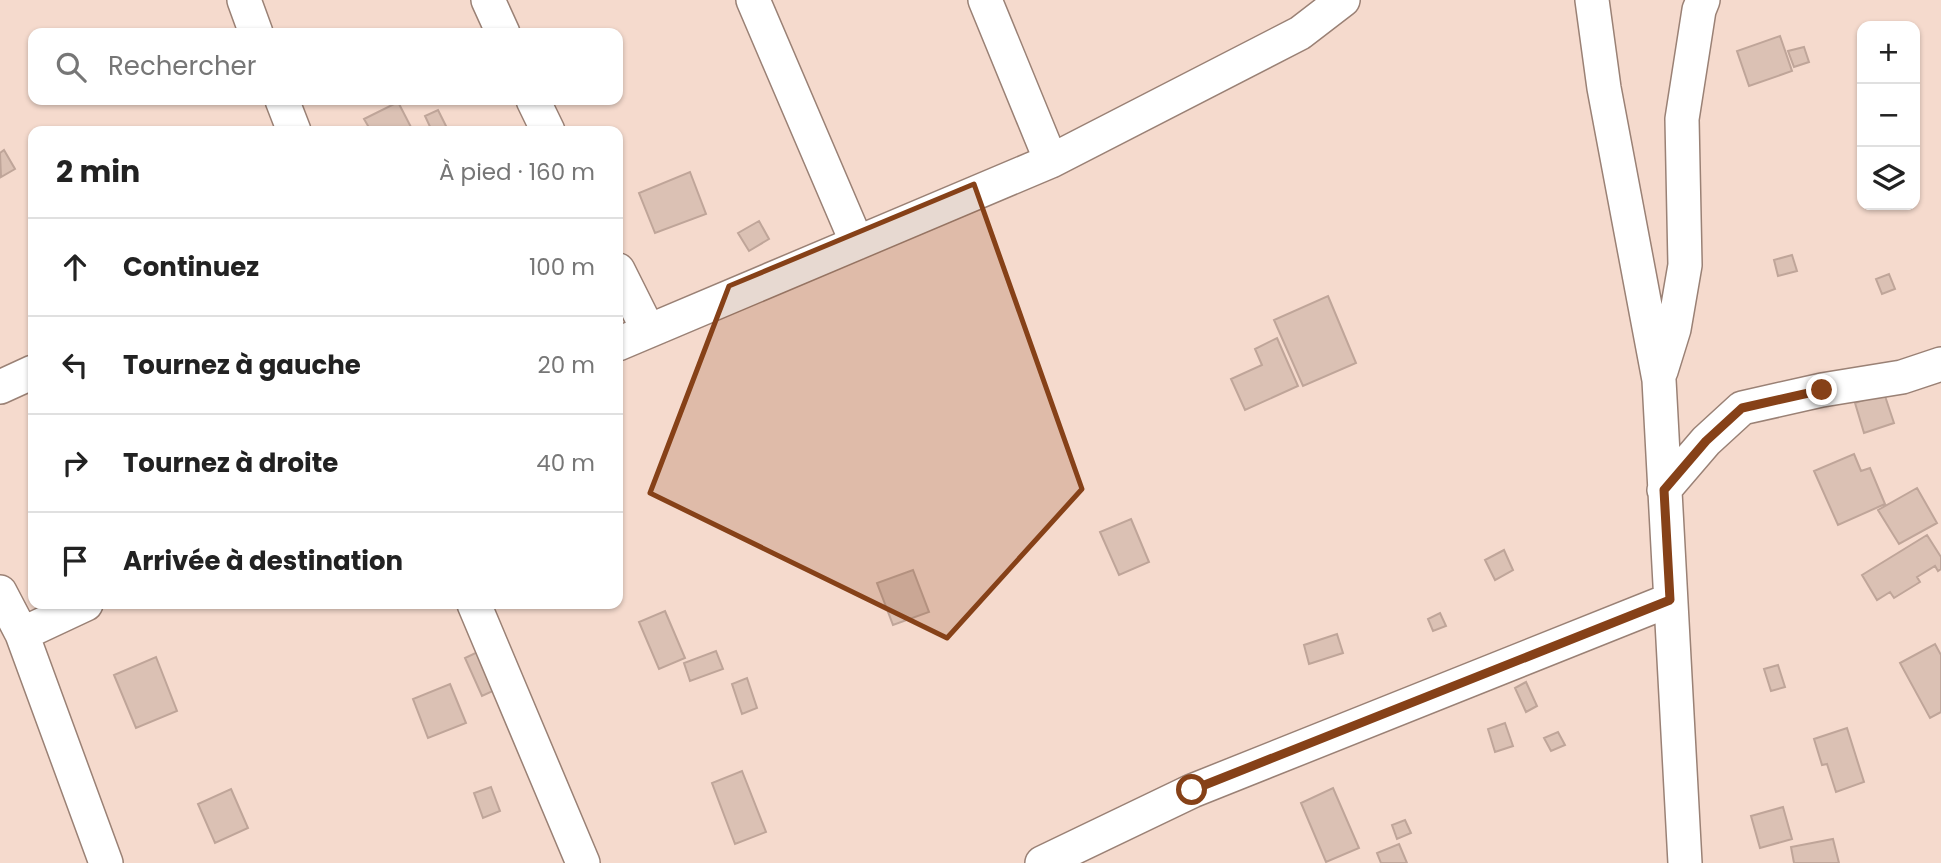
<!DOCTYPE html>
<html lang="fr">
<meta charset="utf-8">
<style>
:root{--surface:#fff;--page:#f2f2f2;--text:#222;--muted:#767676;--line:#e0e0e0}
body{margin:0;font-family:Poppins,sans-serif;background:var(--page);color:var(--text)}
.controls{position:absolute;right:21px;top:21px;display:grid;overflow:hidden;border-radius:14px;box-shadow:0 2px 5px #0004}
.controls button{width:63px;height:63px;display:grid;place-items:center;padding:0;border:0;border-bottom:2px solid var(--line);background:var(--surface);color:var(--text);font:35px sans-serif}
.stop{position:absolute;width:21px;height:21px;margin:-16px;border:5px solid #864118;border-radius:50%;background:#fff}
.stop.end{background:#864118;border-color:#fff;box-shadow:0 2px 7px #0008}
.list{margin:0;padding:0;list-style:none}
h2{display:flex;justify-content:space-between;align-items:center;height:91px;margin:0;padding:0 28px;font-size:30px}
h2 small{font-size:23px;font-weight:400;color:var(--muted)}
.list li{display:grid;grid-template-columns:46px 1fr auto;gap:21px;align-items:center;box-sizing:border-box;height:98px;padding:0 28px;border-top:2px solid var(--line)}
.list b{display:block;font-size:26px;white-space:nowrap}
.list em{font-size:23px;font-style:normal;color:var(--muted)}
.icon{flex:none;width:38px;height:38px;fill:none;stroke:currentColor;stroke-width:2;stroke-linecap:round;stroke-linejoin:round}
.map{position:relative;flex:none;width:1941px;height:863px;overflow:hidden}
.search{position:absolute;background:var(--surface);box-shadow:0 2px 5px #0004;left:28px;top:28px;width:595px;height:77px;display:flex;align-items:center;gap:18px;box-sizing:border-box;padding:0 24px;border-radius:14px;color:var(--muted);font-size:26px}
.panel{position:absolute;background:var(--surface);box-shadow:0 2px 5px #0004;left:28px;top:126px;width:595px;height:483px;border-radius:14px}
.map>svg:first-child{display:block}
.building{fill:#dbc1b4;stroke:#bfa599;stroke-width:2}
.lines{fill:none;stroke-linecap:round;stroke-linejoin:round}
.street-casing{stroke:#9a8175;stroke-width:36}
.street{stroke:#fff;stroke-width:33}
.route{stroke:#864118;stroke-width:9}
.marked{fill:#864118;fill-opacity:0.2;stroke:#864118;stroke-width:5;stroke-linejoin:round}
</style>
<div class="map">
<svg width="1941" height="863" viewBox="0 0 1941 863">
<rect width="100%" height="100%" fill="#f5dacd"/>
<path class="building" d="M1780 36 1792 71 1749 86 1737 51Z
M1804 47 1809 62 1794 67 1788 51Z
M398 102 413 131H371L364 119Z
M438 110 448 130 446 131H432L425 116Z
M4 150 15 169 1 177 0 153Z
M690 172 706 214 655 233 639 193Z
M759 221 769 239 749 251 738 233Z
M1792 255 1797 271 1778 276 1774 260Z
M1889 274 1895 289 1882 294 1876 279Z
M1328 296 1356 363 1303 386 1274 320Z
M1277 338 1298 386 1245 410 1231 379 1262 365 1255 349Z
M1884 393 1894 423 1864 433 1855 403Z
M1854 454 1861 471 1870 468 1885 504 1838 525 1814 471Z
M1917 488 1937 523 1899 544 1878 510Z
M1131 519 1149 562 1119 575 1100 532Z
M1927 535 1941 557V569L1938 571 1935 566 1917 577 1920 582 1894 598 1890 592 1877 600 1862 575Z
M1504 550 1513 570 1495 580 1485 560Z
M913 570 929 612 893 625 877 583Z
M665 611 685 658 659 669 639 622Z
M1440 613 1446 626 1433 631 1428 619Z
M1337 634 1343 653 1309 664 1304 645Z
M1935 644 1941 655V712L1930 718 1900 663Z
M488 647 506 685 482 696 465 658Z
M716 651 723 669 690 681 684 663Z
M156 657 177 711 136 728 114 675Z
M1778 665 1785 687 1771 691 1764 669Z
M747 678 757 708 742 714 732 684Z
M1526 682 1537 706 1526 712 1515 688Z
M450 684 466 723 428 738 413 699Z
M1505 723 1513 746 1495 752 1488 729Z
M1847 728 1864 782 1836 792 1827 764 1822 765 1814 739Z
M1558 732 1565 745 1551 751 1544 738Z
M742 771 766 832 735 844 712 783Z
M491 787 500 811 483 818 474 793Z
M1333 788 1359 848 1326 862 1301 803Z
M231 789 248 828 215 843 198 804Z
M1783 807 1792 839 1760 848 1751 816Z
M1405 820 1411 833 1397 839 1392 825Z
M1833 839 1839 863H1794L1791 847Z
M1399 844 1407 863H1381L1377 853Z"/>
<g class="lines">
<defs>
<path id="street" d="M244 0 256 33
M488 0 503 33
M753 0 857 243
M985 0 1051 161
M1592 0 1604 88 1659 380 1685 863
M282 100 294 131
M533 100 548 131
M618 270 648 330
M618 344 1051 161 1300 33 1343 0
M1661 371 1674 329 1685 265 1682 119 1699 10 1703 0
M0 387 33 372
M1664 490 1706 441 1742 408 1822 390 1902 377 1941 364
M0 592 22 634 106 863
M474 604 583 863
M22 634 86 604
M1042 863 1192 791 1670 600"/>
</defs>
<use href="#street" class="street-casing"/>
<use href="#street" class="street"/>
</g>
<g class="lines">
<path class="route" d="M1192 790 1670 600 1664 490 1706 441 1742 408 1822 390"/>
</g>
<path class="marked" d="M974 184 1082 489 947 638 650 493 729 286Z"/>
</svg>
<div class="controls">
<button>+</button>
<button>−</button>
<button><svg class="icon" aria-label="layers" viewBox="0 0 24 24"><path d="M12 4l9 5-9 5-9-5zM3 14l9 5 9-5"/></svg></button>
</div>
<div class="stop" style="left:1192px;top:790px"></div>
<div class="stop end" style="left:1822px;top:390px"></div>
<div class="search"><svg class="icon" aria-label="search" viewBox="0 0 24 24"><circle cx="10" cy="10" r="6"/><path d="M15 15l6 6"/></svg>Rechercher</div>
<section class="panel">
<h2>2 min<small>À pied · 160 m</small></h2>
<ul class="list">
<li><svg class="icon" aria-label="ahead" viewBox="0 0 24 24"><path d="M12 20V5M6 11l6-6 6 6"/></svg><div><b>Continuez</b></div><em>100 m</em></li>
<li><svg class="icon" aria-label="left" viewBox="0 0 24 24"><path d="M17 20v-9H6M10 6l-5 5 5 5"/></svg><div><b>Tournez à gauche</b></div><em>20 m</em></li>
<li><svg class="icon" aria-label="right" viewBox="0 0 24 24"><path d="M7 20v-9h11M14 6l5 5-5 5"/></svg><div><b>Tournez à droite</b></div><em>40 m</em></li>
<li><svg class="icon" aria-label="arrive" viewBox="0 0 24 24"><path d="M6 21V4h12l-3 4 3 4H6"/></svg><div><b>Arrivée à destination</b></div></li>
</ul>
</section>
</div>
